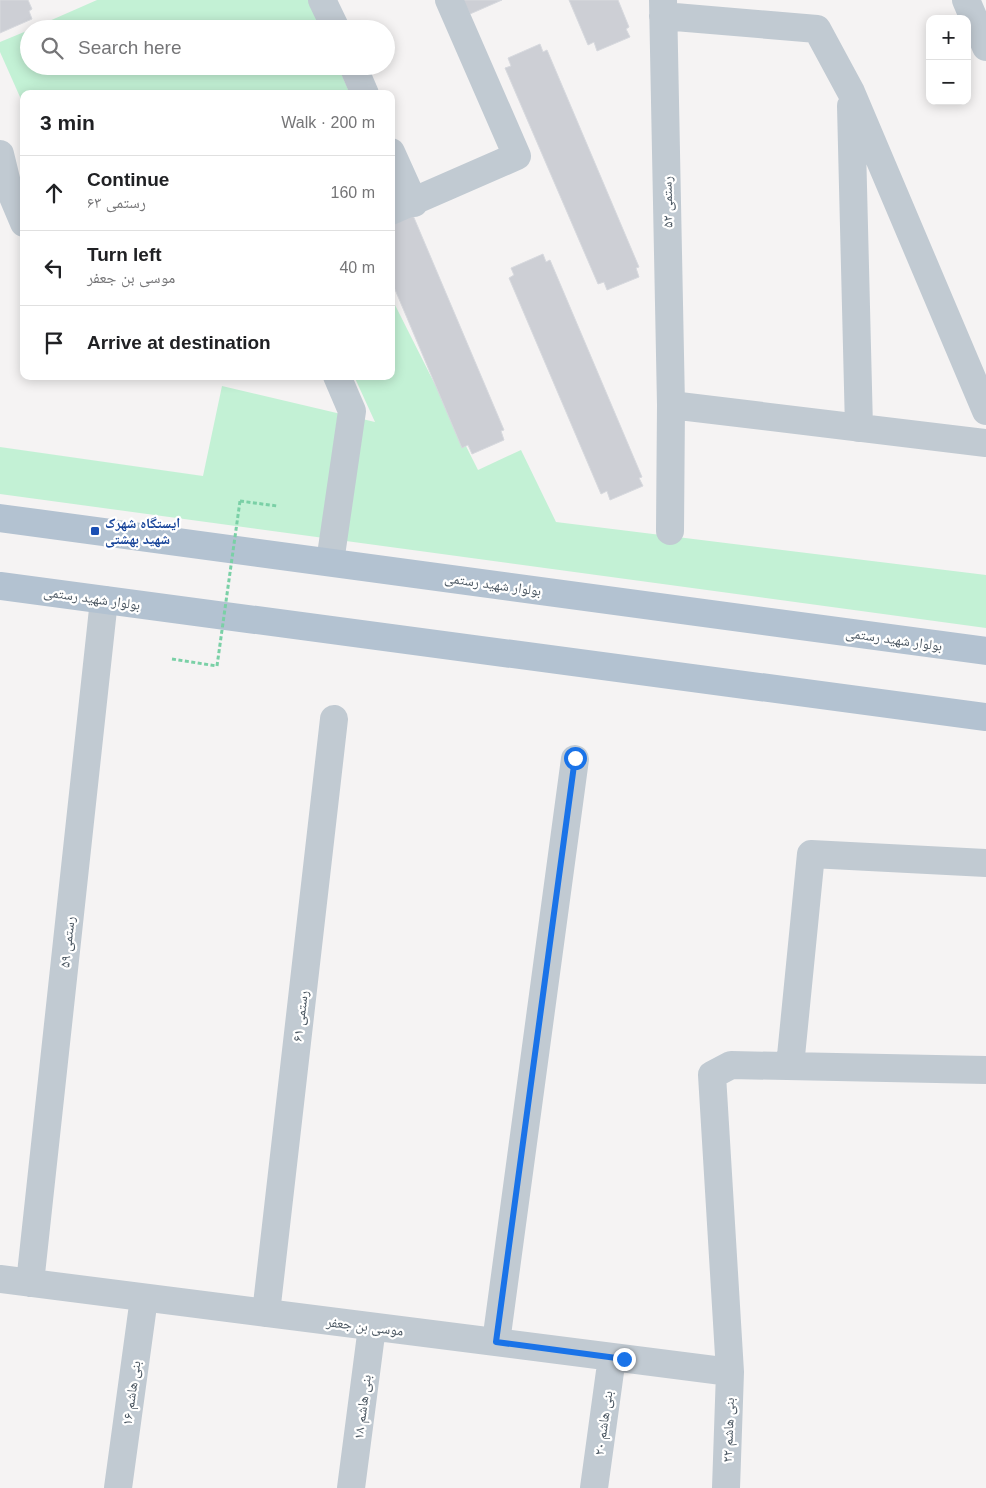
<!DOCTYPE html>
<meta charset="utf-8">
<style>
:root{--surface:#fff;--page:#f6f6f6;--text:#202124;--muted:#757577;--line:#e0e0e0}
body{margin:0;font-family:Arial,"Noto Naskh Arabic",sans-serif;background:var(--page);color:var(--text)}
.controls{position:absolute;right:15px;top:15px;display:grid;overflow:hidden;border-radius:10px;box-shadow:0 2px 12px #0003}
.controls button{width:45px;height:45px;display:grid;place-items:center;padding:0;border:0;border-bottom:1px solid var(--line);background:var(--surface);color:var(--text);font:25px sans-serif}
.stop{position:absolute;width:15px;height:15px;margin:-11px;border:4px solid #1a73e8;border-radius:50%;background:#fff}
.stop.end{background:#1a73e8;border-color:#fff;box-shadow:0 1px 5px #0008}
.list{margin:0;padding:0;list-style:none}
h2{display:flex;justify-content:space-between;align-items:center;height:65px;margin:0;padding:0 20px;font-size:21px}
h2 small{font-size:16px;font-weight:400;color:var(--muted)}
.list li{display:grid;grid-template-columns:32px 1fr auto;gap:15px;align-items:center;box-sizing:border-box;height:75px;padding:0 20px;border-top:1px solid var(--line)}
.list b{display:block;font-size:19px;white-space:nowrap}
.list p{margin:0;font-size:16px;white-space:nowrap;color:var(--muted)}
.list em{font-size:16px;font-style:normal;color:var(--muted)}
.icon{flex:none;width:28px;height:28px;fill:none;stroke:currentColor;stroke-width:2;stroke-linecap:round;stroke-linejoin:round}
.map{position:relative;flex:none;width:986px;height:1488px;overflow:hidden}
.search{position:absolute;background:var(--surface);box-shadow:0 2px 12px #0003;left:20px;top:20px;width:375px;height:55px;display:flex;align-items:center;gap:12px;box-sizing:border-box;padding:0 18px;border-radius:28px;color:var(--muted);font-size:19px}
.panel{position:absolute;background:var(--surface);box-shadow:0 2px 12px #0003;left:20px;top:90px;width:375px;height:290px;border-radius:10px}
.map>svg:first-child{display:block}
.green{fill:#c3f1d5}
.building{fill:#cdcfd5;stroke:#d7d9de}
.lines{fill:none;stroke-linecap:round;stroke-linejoin:round}
.path{stroke:#7ad0a6;stroke-width:3;stroke-dasharray:4 2.5;stroke-linecap:butt}
.minor{stroke:#c1cad2;stroke-width:28}
.major{stroke:#b3c2d1;stroke-width:28}
.path-bridge{stroke:#7ad0a6;stroke-width:3;stroke-dasharray:4 2.5;stroke-linecap:butt}
.route{stroke:#1a73e8;stroke-width:6}
.transit-dot{fill:#1a4fb4;stroke:#fff;stroke-width:2}
.labels{text-anchor:middle;dominant-baseline:central;stroke-width:4.5;stroke-linejoin:round;paint-order:stroke}
.street-label{font-size:14px;fill:#4a5661;stroke:#fff}
.transit-label{font-size:14px;font-weight:bold;fill:#164399;stroke:#fff;text-anchor:start}
</style>
<div class="map">
<svg width="986" height="1488" viewBox="0 0 986 1488">
<rect width="100%" height="100%" fill="#f5f3f3"/>
<path class="green" d="M97 0H309L321 29H31Z
M29 30V66H338L350 94H24V106L0 52V42Z
M391 297 478 470 521 450 556 522 986 575V628L0 494V447L203 476 222 386 375 422 354 376H391Z"/>
<path class="building" d="M0 0H28L32 9 29 11 32 19 0 33Z
M457 0H502L470 14 466 6Z
M569 0H618L629 27 626 29 630 37 597 51 594 42 588 45Z
M540 44 543 52 547 50 639 267 636 268 639 277 607 290 604 282 598 284 505 68 511 66 508 58Z
M391 213H412L504 430 501 431 504 440 472 454 468 445 462 448 391 280Z
M543 254 546 262 550 260 642 477 639 478 643 486 610 500 607 491 601 494 509 278 514 275 511 268Z"/>
<g class="lines">
<path class="path" d="M240 501 277 506
M172 659 217 666"/>
<path class="minor" d="M322 0 336 29
M663 0 671 405 670 531
M966 0 986 47
M663 16 817 29 851 92 986 411
M353 66 365 94
M851 106 859 428
M391 152 414 203
M0 154 7 183 24 223
M391 211 517 156 449 0
M671 405 986 443
M330 562 352 411 337 376
M790 1066 811 854 986 863
M0 1279 730 1372
M30 1283 104 600
M266 1313 334 719
M496 1342 575 759
M118 1488 144 1298
M351 1488 372 1327
M594 1488 612 1357
M726 1488 730 1372 712 1075 731 1065 986 1070"/>
<path class="major" d="M0 518 986 651
M0 586 986 717"/>
<path class="path-bridge" d="M217 666 240 501"/>
</g>
<g class="lines">
<path class="route" d="M575 758 496 1342 624 1359"/>
</g>
<rect class="transit-dot" x="90" y="526" width="10" height="10" rx="2.5"/>
<g class="labels">
<g class="street-label">
<text transform="translate(667 202) rotate(-91)">رستمی ۵۲</text>
<text transform="translate(493 584) rotate(8)">بولوار شهید رستمی</text>
<text transform="translate(92 598) rotate(8)">بولوار شهید رستمی</text>
<text transform="translate(894 639) rotate(8)">بولوار شهید رستمی</text>
<text transform="translate(67 942) rotate(-84)">رستمی ۵۹</text>
<text transform="translate(300 1016) rotate(-83)">رستمی ۶۱</text>
<text transform="translate(365 1326) rotate(7)">موسی بن جعفر</text>
<text transform="translate(131 1393) rotate(-82)">بنی هاشم ۱۶</text>
<text transform="translate(362 1407) rotate(-83)">بنی هاشم ۱۸</text>
<text transform="translate(603 1423) rotate(-82)">بنی هاشم ۲۰</text>
<text transform="translate(728 1430) rotate(-88)">بنی هاشم ۲۲</text>
</g>
<g class="transit-label">
<text x="105" y="523">ایستگاه شهرک<tspan x="105" dy="16">شهید بهشتی</tspan></text>
</g>
</g>
</svg>
<div class="controls">
<button>+</button>
<button>−</button>
</div>
<div class="stop" style="left:575px;top:758px"></div>
<div class="stop end" style="left:624px;top:1359px"></div>
<div class="search"><svg class="icon" aria-label="search" viewBox="0 0 24 24"><circle cx="10" cy="10" r="6"/><path d="M15 15l6 6"/></svg>Search here</div>
<section class="panel">
<h2>3 min<small>Walk · 200 m</small></h2>
<ul class="list">
<li><svg class="icon" aria-label="ahead" viewBox="0 0 24 24"><path d="M12 20V5M6 11l6-6 6 6"/></svg><div><b>Continue</b><p>رستمی ۶۳</p></div><em>160 m</em></li>
<li><svg class="icon" aria-label="left" viewBox="0 0 24 24"><path d="M17 20v-9H6M10 6l-5 5 5 5"/></svg><div><b>Turn left</b><p>موسی بن جعفر</p></div><em>40 m</em></li>
<li><svg class="icon" aria-label="arrive" viewBox="0 0 24 24"><path d="M6 21V4h12l-3 4 3 4H6"/></svg><div><b>Arrive at destination</b></div></li>
</ul>
</section>
</div>
